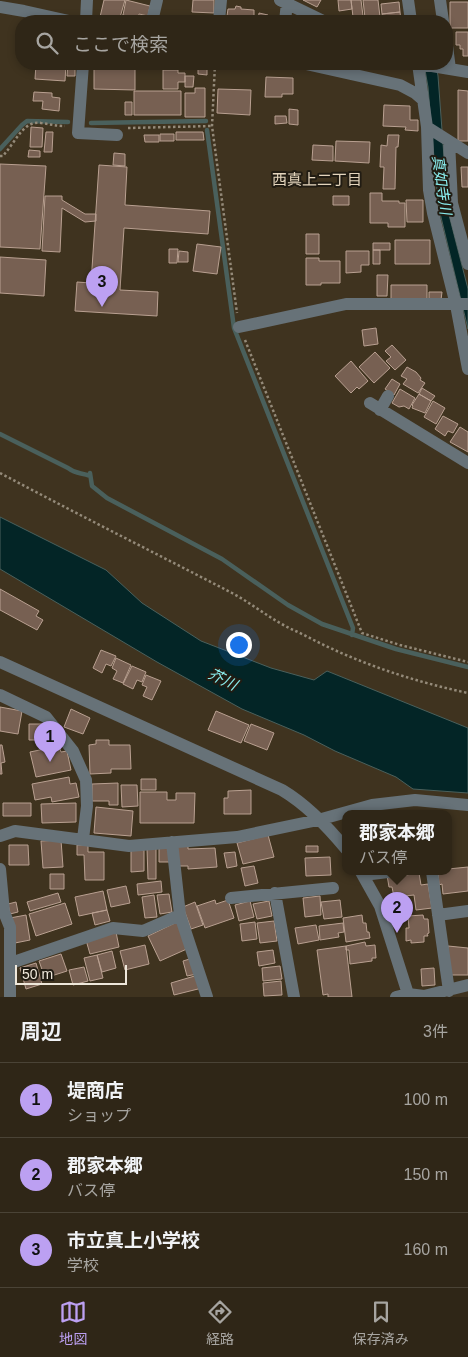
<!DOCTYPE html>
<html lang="ja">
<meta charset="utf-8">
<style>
:root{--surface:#2f2617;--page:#372e20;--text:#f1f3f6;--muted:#a7a5a1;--line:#4a4336;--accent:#bca0f2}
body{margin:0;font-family:Helvetica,"Noto Sans JP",sans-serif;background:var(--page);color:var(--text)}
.scale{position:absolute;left:15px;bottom:12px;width:112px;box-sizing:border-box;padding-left:5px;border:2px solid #efe8db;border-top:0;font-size:14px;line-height:18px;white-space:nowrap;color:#efe8db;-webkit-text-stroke:4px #211c13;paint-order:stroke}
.you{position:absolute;left:238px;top:644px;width:18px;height:18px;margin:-12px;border:4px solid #fff;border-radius:50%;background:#1a73e8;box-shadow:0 0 0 8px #1a73e833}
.badge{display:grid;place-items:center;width:32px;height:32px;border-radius:50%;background:var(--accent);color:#111;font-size:16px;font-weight:700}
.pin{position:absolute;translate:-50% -41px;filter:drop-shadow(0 1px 2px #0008)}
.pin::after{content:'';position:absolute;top:26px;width:18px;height:15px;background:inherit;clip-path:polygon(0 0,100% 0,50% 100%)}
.popup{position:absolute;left:342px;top:810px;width:110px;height:65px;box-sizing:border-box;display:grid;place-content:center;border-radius:10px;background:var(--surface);filter:drop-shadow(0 1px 4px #0005);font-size:16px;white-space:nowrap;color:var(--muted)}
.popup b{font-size:19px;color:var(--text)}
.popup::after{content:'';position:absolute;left:50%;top:100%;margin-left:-10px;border:10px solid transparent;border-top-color:var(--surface)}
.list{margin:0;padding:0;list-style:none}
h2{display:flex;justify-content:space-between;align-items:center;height:65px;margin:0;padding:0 20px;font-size:21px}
h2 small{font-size:16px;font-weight:400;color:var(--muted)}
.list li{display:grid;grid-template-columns:32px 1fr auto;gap:15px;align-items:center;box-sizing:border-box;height:75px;padding:0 20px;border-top:1px solid var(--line)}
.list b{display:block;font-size:19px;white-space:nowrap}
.list p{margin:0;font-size:16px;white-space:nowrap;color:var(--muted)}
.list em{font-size:16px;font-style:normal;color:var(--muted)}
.icon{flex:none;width:28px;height:28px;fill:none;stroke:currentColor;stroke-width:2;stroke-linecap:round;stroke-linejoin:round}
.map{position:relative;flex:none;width:468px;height:997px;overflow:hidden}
.search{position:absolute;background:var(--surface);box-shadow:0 2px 8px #0003;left:15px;right:15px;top:15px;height:55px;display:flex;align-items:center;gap:12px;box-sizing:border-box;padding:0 18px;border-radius:20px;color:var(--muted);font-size:19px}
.sheet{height:290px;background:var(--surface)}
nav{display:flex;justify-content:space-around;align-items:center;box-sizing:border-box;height:70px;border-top:1px solid var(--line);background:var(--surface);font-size:14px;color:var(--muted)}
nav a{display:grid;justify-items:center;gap:2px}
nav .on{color:var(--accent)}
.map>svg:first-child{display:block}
.water{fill:#032526;stroke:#4a605c}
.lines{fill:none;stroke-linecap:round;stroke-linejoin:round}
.stream{stroke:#4a605c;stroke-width:4.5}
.building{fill:#776052;stroke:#b9a091}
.path{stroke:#948a79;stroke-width:2.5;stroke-dasharray:2.5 2.5;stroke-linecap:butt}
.minor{stroke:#677278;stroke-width:12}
.labels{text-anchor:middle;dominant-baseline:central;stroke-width:4;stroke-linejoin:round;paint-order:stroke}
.neighbourhood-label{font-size:15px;fill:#e4d5bd;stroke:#211c13}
.water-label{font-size:15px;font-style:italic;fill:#89eced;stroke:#211c13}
</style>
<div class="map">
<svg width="468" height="997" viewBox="0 0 468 997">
<rect width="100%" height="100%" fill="#3f331f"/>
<path class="water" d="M424 64H436L438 76 448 211 468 289V329L440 213 436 181 428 87Z
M0 517 106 570 142 603 201 641 271 668 314 680 327 671 468 728V793L413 789 396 777 335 751 304 735 242 709 157 662 0 569Z"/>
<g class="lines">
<path class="stream" d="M91 123 206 121
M207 130 234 328 353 628 352 635
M0 149 22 125 27 121 68 122
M0 434 68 468C77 475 81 472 90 476
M90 473 92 486 107 498 222 559 288 605 322 624 396 649 468 667"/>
</g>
<path class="building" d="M104 0H125L119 21 100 17Z
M126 0 150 6 148 16 139 14 138 19 123 15Z
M193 0H214V13L192 12Z
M303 0H321L317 7Z
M338 0H351L352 9 339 11Z
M351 0H361L363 16 353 17Z
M363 0H378L380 17 365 18Z
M399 2 400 12 382 14 381 4Z
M450 2H468V28H450Z
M236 6 241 7V9L254 10V21H222L223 16H227L228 9H235Z
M400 12 401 21H383L382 14Z
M259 13 268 15V21H258Z
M122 15 144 21H120Z
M456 32H468V56H463V49H460V45H456Z
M36 64H66L65 81 35 79Z
M68 64H75V76H67Z
M94 64 135 65V90L94 89Z
M198 64H207V75L198 74Z
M163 70H178V73H185V82H178V89H163Z
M185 76H194L193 87H185Z
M266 77 293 78V94H282V97H265Z
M195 88H205V117H185V93H195Z
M218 89 251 90 250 115 217 113Z
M458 90 468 91V141H458Z
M134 91H181V115H134Z
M34 92 52 93V97L60 98 59 111 42 109 43 101H33Z
M125 102H132V115H125Z
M384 105 410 106V120H418V131L405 130 406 127 383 126Z
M289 109 298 110V125L289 124Z
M275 116H286L287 123 275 124Z
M31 127 43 128 42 147H30Z
M46 132H53L52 152H44Z
M176 132H203L204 140H176Z
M160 134H174V141H160Z
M144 135H159V142H145Z
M388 135H399L398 147H396L395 189H383L384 167H380L381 145 387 146Z
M336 141 370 142 369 163 335 161Z
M313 145 333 146V161L312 160Z
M29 150 40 151V157H28Z
M114 153 125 154V166L113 165Z
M0 164 46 166 40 249 0 247Z
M99 165 127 167 125 205 210 211 208 234 124 228 120 290 158 292 157 316 75 311 77 282 91 283Z
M461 167H468V187H462Z
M370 193H382V201H399V203H405V227H388V223H370Z
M45 196H62V200L85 214H96V221L85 222 62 208 60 252 42 251Z
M333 196H349V205H333Z
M406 200H423V222H407Z
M306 234H319V254H306Z
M395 240H430V264H395Z
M373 243H390V250H373Z
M197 244 221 247 217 274 193 271Z
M169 249H178L177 263H169Z
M373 250H380V264H373Z
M179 251 188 252V262H178Z
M346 251H369V265H361V272L346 273Z
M0 257 46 260 44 296 0 293Z
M306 258H319V261H340V283H321V285H306Z
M377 275H388L387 296H377Z
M391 285H427V300H391Z
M429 292H442L441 300H429Z
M376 328 378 344 364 346 362 330Z
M392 345 406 360 395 370 386 361 391 357 385 351Z
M375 352 390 368 374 383 359 367Z
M351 361 368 381 359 389 357 387 351 393 335 376Z
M407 367 416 372 421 378 420 380 425 383 418 393 403 384 407 379 401 376Z
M392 379 400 384 394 395 385 389Z
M422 388 435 396 431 401 419 394Z
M400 389 415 398 409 409 404 406 399 407 392 403Z
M419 394 431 401 425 413 412 408 413 406 412 405Z
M433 401 445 408 436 424 424 417Z
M443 416 458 424 453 433 448 431 445 436 435 429Z
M460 427 468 432V452L450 442Z
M0 589 39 611 36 616 43 620 37 630 0 610Z
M101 650 116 656 111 666 106 664 102 673 93 668Z
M116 658 131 665 123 683 113 679 117 671 112 668Z
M132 666 146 672 142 682 137 680 133 689 123 684Z
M146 675 161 681 152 700 143 696 147 687 142 685Z
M0 707 22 711 18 734 0 731Z
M71 709 90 718 83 734 64 727Z
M216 711 249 725 241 743 208 730Z
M29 724H47L54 733V740H29Z
M251 724 274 733 267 750 244 741Z
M96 740H109V745H130L131 769H111V773L90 774 89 745 96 744Z
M0 745H2L5 762 1 763 2 774H0Z
M59 746 61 752 67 751 71 770 36 777 30 752Z
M69 777 70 784 76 783 79 797 52 802 51 797 35 800 32 784Z
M141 779H156V790H141Z
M118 783V805H109V801H92V784Z
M121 785H137L138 806 122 807Z
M251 790V814H224V798H228V791Z
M140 792H167V800H176V793H195L194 823H140Z
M3 803H31V816H3Z
M76 803V822L42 823 41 804Z
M96 807 133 811 131 836 94 833Z
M268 835 274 857 243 864 237 843Z
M61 840 63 867 43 868 41 841Z
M9 845H28L29 865H9Z
M77 845H88V852H104V880H85L84 855H77Z
M188 845V849L215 848 217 867 188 869V866H177L175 846Z
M159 846H170V862H159Z
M306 846H318V852H306Z
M147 848H156V879H148Z
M131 850H144V871L131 872Z
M235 852 237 866 227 868 224 853Z
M330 857 331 875 306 876 305 858Z
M254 866 258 883 245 886 241 868Z
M468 867V891L443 894 442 884 439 885 438 872H448V869Z
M405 873 406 875 419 873 421 885 428 884 432 908 416 910 414 895 394 897 392 887H389L387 875Z
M50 874H64V889H50Z
M161 881 162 892 138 895 137 884Z
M126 886 130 903 111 907 107 890Z
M103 891 107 910 79 916 75 897Z
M58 893 61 902 30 911 27 902Z
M169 894 172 912 160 914 157 895Z
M154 895 157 917 145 918 142 897Z
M320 896 321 915 305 917 303 898Z
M215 900 216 904 228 900 234 918 205 928 197 906Z
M340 900 342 917 324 919 321 902Z
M250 901 254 917 239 921 235 905Z
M269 901 272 916 257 919 253 904Z
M16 902 18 912 10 914 8 904Z
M195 902 203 925 191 929 183 907Z
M65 903 72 924 36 936 29 914Z
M107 910 110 921 95 925 92 913Z
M26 915 30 940 15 943 10 918Z
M362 915 363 923H366L367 932H369L370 938 346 942 343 918Z
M423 915 424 919H428L429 933 427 934 428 936H424V942L411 943V940L406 941V928H409L408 916Z
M274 921 277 941 260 943 257 923Z
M177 922 189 948 160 961 148 936Z
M255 922 257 939 242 941 240 924Z
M343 923 344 932 338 933 339 937 320 940 319 926Z
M316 925 319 940 298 944 295 928Z
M116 932 119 947 90 954 86 940Z
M365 942 366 946 375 945 376 958H372V961L350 964 349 950H346V946Z
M145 945 149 964 125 970 120 951Z
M346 946 352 997H328V994L323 995 317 950Z
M448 946 468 948V975H450Z
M273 950 275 963 259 966 257 952Z
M112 951 116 968 102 972 97 955Z
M61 954 67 971 45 978 39 961Z
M97 955 103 978 90 981 84 958Z
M193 958 197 974 187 976 183 961Z
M36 963 42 984 26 989 20 968Z
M280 966 282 979 263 981 262 968Z
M84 967 88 981 73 985 69 970Z
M434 968 435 985 422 986 421 969Z
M198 975 202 988 174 995 171 983Z
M281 981 282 995 264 996 263 983Z"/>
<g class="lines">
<path class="path" d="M215 64 212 126 237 313
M128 128 212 126
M0 156H3L6 152C16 141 24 120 41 123 49 124 56 126 65 126
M245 340 362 633 400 645 468 662
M0 473C77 514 155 553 232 593 249 602 264 614 280 623 288 628 296 631 304 635 355 662 411 681 468 693"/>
<path class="minor" d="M280 0 323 21
M408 0 411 21
M440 0 443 21
M0 7 24 11 69 21
M86 21 87 0
M152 21 157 0
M219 21 221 0
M285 21 287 3
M447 46 450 69
M83 64 78 133 117 135
M306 64 400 85 415 93 422 99
M418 64 427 127 429 190 433 213 456 305 468 369
M420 64 468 72
M427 127 468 153
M449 141 452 203 468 264
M239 327 346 304H468
M370 403 468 463
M380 410 388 396
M0 662 282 790C307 805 328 827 346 849
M0 695 46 717 73 751 86 780 87 806 83 839
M0 836 15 831 129 846 237 837 318 820 372 805 415 800 468 805
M172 842 180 915 207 997
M0 869 4 912 10 927V997
M361 872 380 906 409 997
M432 872 449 991
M363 875 388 872
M275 893 294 997
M231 898 333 888
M438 915 468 911
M11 963 113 928 143 931 180 915
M396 997 408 994 424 996 468 985"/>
</g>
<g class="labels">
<g class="neighbourhood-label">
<text x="317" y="179">西真上二丁目</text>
</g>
<g class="water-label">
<text transform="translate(442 185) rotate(82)">真如寺川</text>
<text transform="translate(223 679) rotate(26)">芥川</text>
</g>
</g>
</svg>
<div class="scale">50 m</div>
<div class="you"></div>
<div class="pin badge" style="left:50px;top:762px">1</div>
<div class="pin badge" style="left:397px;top:933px">2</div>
<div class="popup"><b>郡家本郷</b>バス停</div>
<div class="pin badge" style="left:102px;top:307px">3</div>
<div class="search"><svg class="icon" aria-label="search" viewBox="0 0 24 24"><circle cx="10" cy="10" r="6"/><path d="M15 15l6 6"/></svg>ここで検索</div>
</div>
<section class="sheet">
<h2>周辺<small>3件</small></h2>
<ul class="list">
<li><span class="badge">1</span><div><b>堤商店</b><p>ショップ</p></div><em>100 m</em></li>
<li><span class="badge">2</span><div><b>郡家本郷</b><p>バス停</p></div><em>150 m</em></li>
<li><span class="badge">3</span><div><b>市立真上小学校</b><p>学校</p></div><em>160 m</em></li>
</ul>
</section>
<nav>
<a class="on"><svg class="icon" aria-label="map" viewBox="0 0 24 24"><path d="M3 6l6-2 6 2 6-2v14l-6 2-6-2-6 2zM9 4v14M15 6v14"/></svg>地図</a>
<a><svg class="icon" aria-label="directions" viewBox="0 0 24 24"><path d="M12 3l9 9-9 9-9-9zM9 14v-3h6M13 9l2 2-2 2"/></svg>経路</a>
<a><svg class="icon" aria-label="saved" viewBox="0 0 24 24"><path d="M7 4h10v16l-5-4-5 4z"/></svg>保存済み</a>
</nav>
